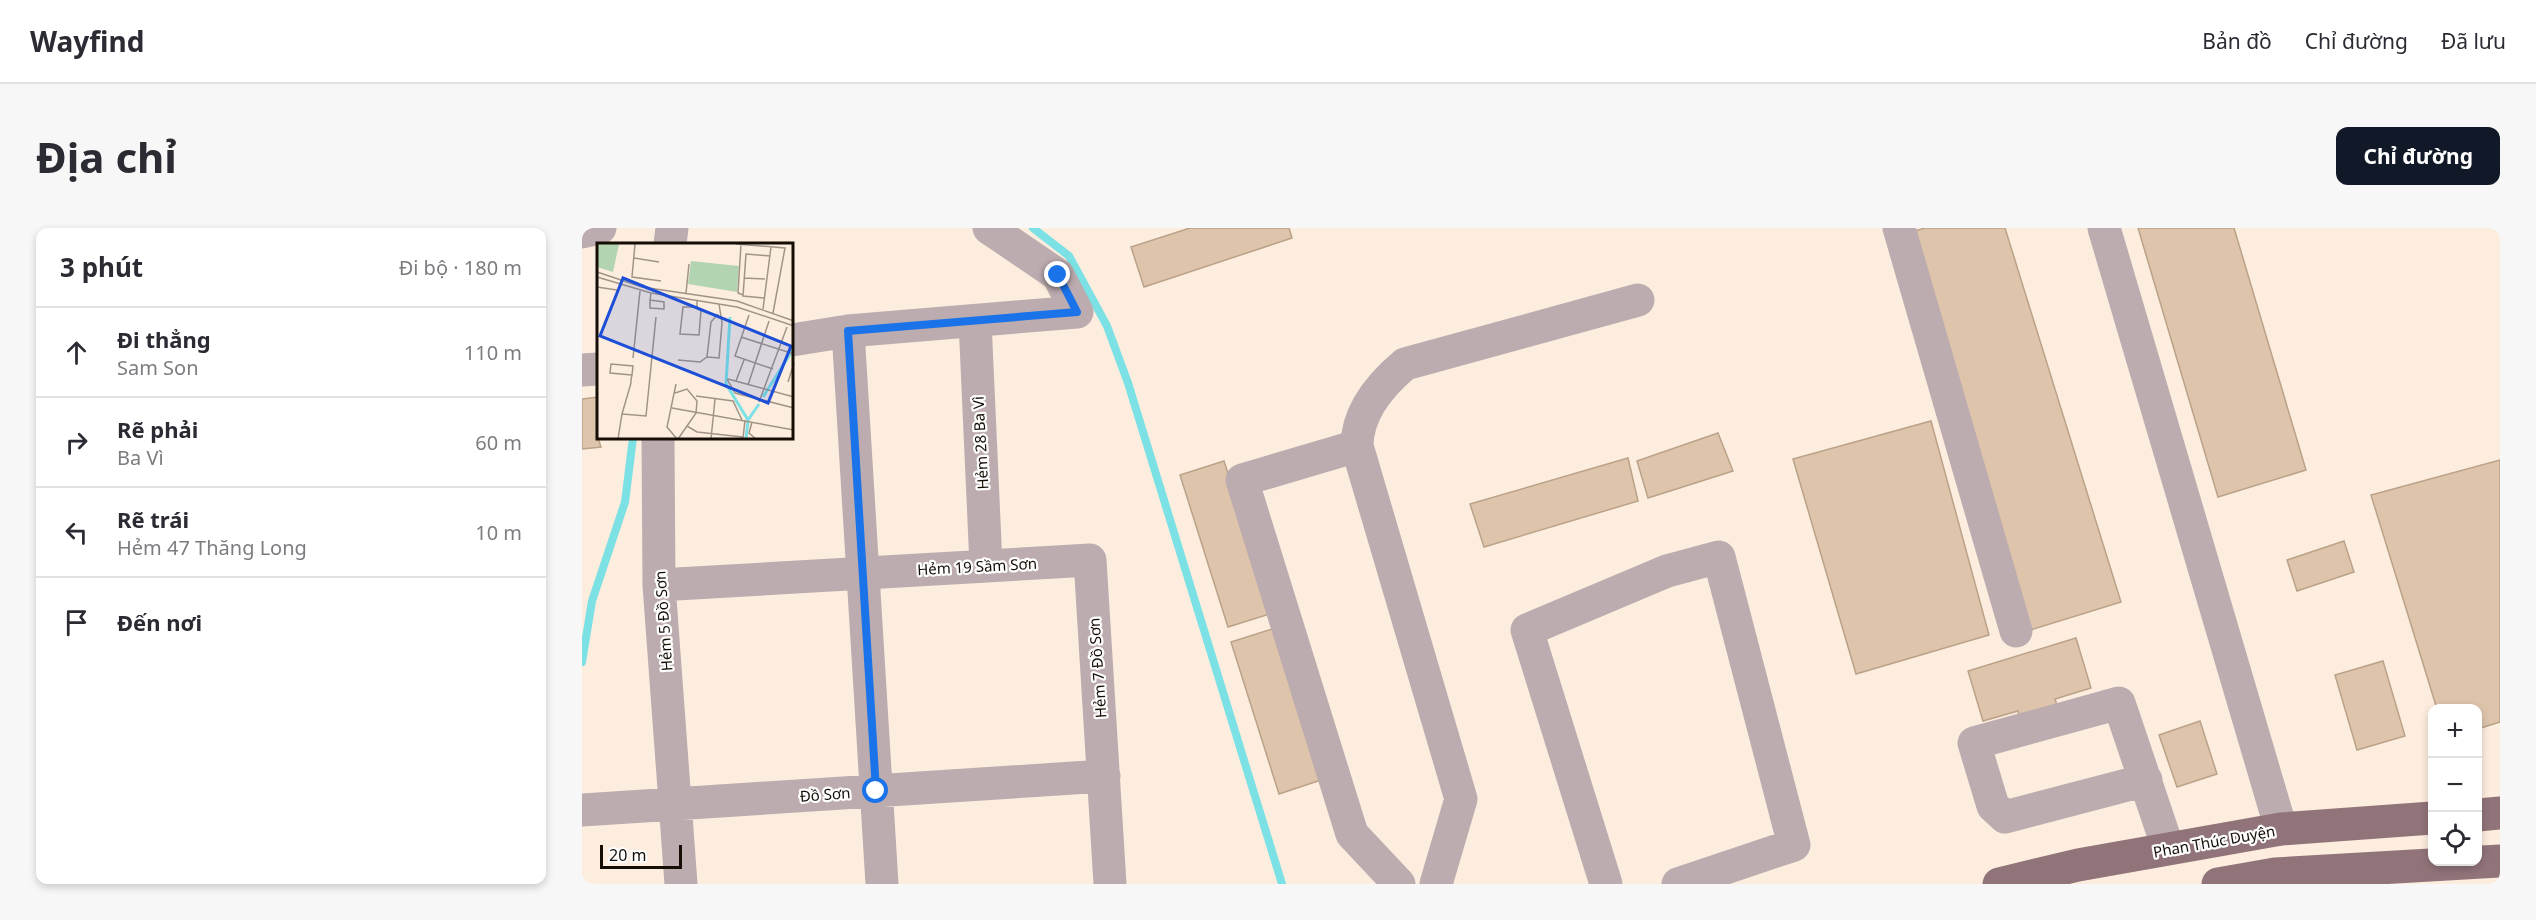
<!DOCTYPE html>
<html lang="vi">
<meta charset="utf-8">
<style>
:root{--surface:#fff;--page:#f7f7f7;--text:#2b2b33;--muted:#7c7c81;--line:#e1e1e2;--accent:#111827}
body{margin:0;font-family:"Noto Sans",sans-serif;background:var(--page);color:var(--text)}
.controls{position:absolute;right:18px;bottom:18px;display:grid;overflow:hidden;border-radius:12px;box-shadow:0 3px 9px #0003}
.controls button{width:54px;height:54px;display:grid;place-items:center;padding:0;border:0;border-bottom:2px solid var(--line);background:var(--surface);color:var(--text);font:30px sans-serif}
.scale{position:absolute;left:18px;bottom:15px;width:82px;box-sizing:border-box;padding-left:6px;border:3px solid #160e05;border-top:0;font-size:16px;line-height:21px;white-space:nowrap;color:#160e05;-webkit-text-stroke:4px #fdfdfd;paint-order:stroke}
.stop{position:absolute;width:18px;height:18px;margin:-14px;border:4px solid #1a73e8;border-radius:50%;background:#fff}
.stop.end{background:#1a73e8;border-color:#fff;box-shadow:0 2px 6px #0008}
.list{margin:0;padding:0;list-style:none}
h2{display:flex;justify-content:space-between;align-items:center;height:78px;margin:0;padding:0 24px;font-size:26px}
h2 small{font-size:20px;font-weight:400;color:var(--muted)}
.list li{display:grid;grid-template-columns:39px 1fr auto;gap:18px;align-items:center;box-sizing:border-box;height:90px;padding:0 24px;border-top:2px solid var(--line)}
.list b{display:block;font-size:22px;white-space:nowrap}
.list p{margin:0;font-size:20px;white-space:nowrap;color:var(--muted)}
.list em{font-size:20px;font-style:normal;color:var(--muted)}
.icon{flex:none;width:33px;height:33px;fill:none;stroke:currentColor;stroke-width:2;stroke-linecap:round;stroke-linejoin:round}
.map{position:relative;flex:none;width:1918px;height:656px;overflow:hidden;border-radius:12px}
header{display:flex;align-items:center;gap:36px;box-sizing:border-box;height:84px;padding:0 30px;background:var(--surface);border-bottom:2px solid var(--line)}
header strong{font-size:28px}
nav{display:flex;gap:33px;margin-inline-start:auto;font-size:21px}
.intro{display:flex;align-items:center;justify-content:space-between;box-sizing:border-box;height:144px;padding:0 36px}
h1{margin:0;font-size:42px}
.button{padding:15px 27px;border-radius:12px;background:var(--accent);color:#fff;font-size:21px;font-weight:700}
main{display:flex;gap:36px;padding:0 36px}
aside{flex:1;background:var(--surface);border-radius:12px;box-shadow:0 3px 9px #0003}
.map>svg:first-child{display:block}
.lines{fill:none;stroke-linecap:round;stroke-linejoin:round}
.stream{stroke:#7ce1e4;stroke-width:8}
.building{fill:#dec4ab;stroke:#baa289;stroke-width:1.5}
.minor{stroke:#bdacaf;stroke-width:33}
.major{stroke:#917479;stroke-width:33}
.route{stroke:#1a73e8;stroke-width:8}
.labels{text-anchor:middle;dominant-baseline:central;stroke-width:4.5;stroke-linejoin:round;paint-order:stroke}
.street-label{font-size:15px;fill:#160e05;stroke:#fdfdfd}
.inset-river{fill:none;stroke:#7ce1e4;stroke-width:3}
.inset-road{fill:none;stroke:#a19487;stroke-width:1.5}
.view{fill:#1d4ed8;fill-opacity:0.15;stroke:#1d4ed8;stroke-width:3}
.inset-edge{fill:none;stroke:#160e05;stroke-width:3}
</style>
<header>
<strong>Wayfind</strong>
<nav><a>Bản đồ</a><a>Chỉ đường</a><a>Đã lưu</a></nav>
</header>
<div class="intro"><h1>Địa chỉ</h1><a class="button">Chỉ đường</a></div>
<main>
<aside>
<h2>3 phút<small>Đi bộ · 180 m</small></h2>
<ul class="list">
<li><svg class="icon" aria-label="ahead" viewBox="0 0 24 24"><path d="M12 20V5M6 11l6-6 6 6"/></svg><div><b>Đi thẳng</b><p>Sam Son</p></div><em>110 m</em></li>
<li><svg class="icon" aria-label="right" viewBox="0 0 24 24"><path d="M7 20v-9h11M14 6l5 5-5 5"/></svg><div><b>Rẽ phải</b><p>Ba Vì</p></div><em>60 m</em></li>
<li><svg class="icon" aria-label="left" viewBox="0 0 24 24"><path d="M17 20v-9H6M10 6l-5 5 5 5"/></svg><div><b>Rẽ trái</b><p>Hẻm 47 Thăng Long</p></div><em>10 m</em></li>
<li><svg class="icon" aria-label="arrive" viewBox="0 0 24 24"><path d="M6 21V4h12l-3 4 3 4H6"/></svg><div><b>Đến nơi</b></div></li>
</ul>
</aside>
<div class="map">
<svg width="1918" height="656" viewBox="0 0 1918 656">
<rect width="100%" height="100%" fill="#fdedde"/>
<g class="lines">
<path class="stream" d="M451 0 487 28 525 98 546 155 700 656
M0 434 10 373 43 274 51 210"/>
</g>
<path class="building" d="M608 0H707L710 10 562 59 549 19Z
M1343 0H1423L1539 374 1445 403 1323 6Z
M1556 0H1652L1724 242 1636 269Z
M16 169V210L19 219 0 221V171Z
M1349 193 1407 407 1274 446 1211 231Z
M1136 205 1151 243 1066 270 1055 233Z
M1046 230 1056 273 902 319 888 276Z
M1918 232V494L1896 501V481H1855L1789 267Z
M642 233 691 385 646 399 598 247Z
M1762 313 1772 344 1715 363 1705 332Z
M693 400 742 551 697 566 649 414Z
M1494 410 1509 460 1473 471 1476 480 1438 491 1436 483 1401 493 1386 443Z
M1801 433 1823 508 1775 522 1753 447Z
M1618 493 1635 546 1595 559 1577 507Z"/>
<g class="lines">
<path class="minor" d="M1317 0 1434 403
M1522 0 1699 601
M0 4 18 0
M88 16 90 0
M393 93 404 337
M266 103 300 656
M210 112 266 103 495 84 476 47 407 0
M0 142 16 141
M76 210 77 357 99 656
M775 218 660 252 770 606 817 656
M77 357 508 332 528 656
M1564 552 1423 589 1411 578 1392 515 1537 475 1586 620
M0 582 522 548
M854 656 879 571 775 218C775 184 798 157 823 136L1056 72
M1024 656 945 402 1085 343 1137 329 1212 617 1096 656"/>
<path class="major" d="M1896 587 1918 585
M1417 656 1496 637 1699 601 1850 590
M1636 656 1693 646 1918 633"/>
</g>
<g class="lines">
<path class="route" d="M294 563 266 103 495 84 476 47"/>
</g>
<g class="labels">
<g class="street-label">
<text transform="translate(398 215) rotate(-93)">Hẻm 28 Ba Vì</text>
<text transform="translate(395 338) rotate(-3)">Hẻm 19 Sầm Sơn</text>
<text transform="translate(81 393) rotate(-94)">Hẻm 5 Đồ Sơn</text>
<text transform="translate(515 440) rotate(-94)">Hẻm 7 Đồ Sơn</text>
<text transform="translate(243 566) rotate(-4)">Đồ Sơn</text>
<text transform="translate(1632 613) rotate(-10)">Phan Thúc Duyện</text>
</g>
</g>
<g transform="translate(15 15)">
<rect width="196" height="196" fill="#fdedde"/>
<path d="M0 1H22L16 29 0 24ZM94 18 142 23 140 49 91 41Z" fill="#b3d4b1"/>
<path class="inset-river" d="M133 74 129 141 151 177M166 154 197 105M149 196 151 177 162 161"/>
<path class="inset-road" d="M38 1 35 34 64 38M139 1 188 5 176 70M144 1 141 50 146 52M37 15 62 19M0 29 45 44 140 58 197 78M0 34 54 50 140 64 197 83M147 35 168 36M0 44 20 47M89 50 92 21M167 55 146 53 149 11 173 13M53 57 67 59V66L53 65V57L54 50M100 64H86L83 91 102 92 104 67 100 64V58M166 66 174 4M152 72 138 113 176 126M144 94 197 111M110 114 114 79 121 71M36 115 43 48M81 117 103 119 110 114 122 115 125 80 122 61M130 136 138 150 197 165M131 136 197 154M139 138 147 117M191 139 197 120M79 141 70 184 80 196M151 142 172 78M78 150 90 146 100 158 99 170 81 196M99 153 136 158 145 177M162 159 190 84M75 165 197 187M25 171 49 173 59 74M155 179 152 190 159 196M90 183 100 189 146 194M146 195 148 177M21 196 25 171 34 140V136L35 132 36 123 14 121 13 130 35 132M114 196 118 156"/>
<path class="view" d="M26 35 194 103 171 160 3 93Z"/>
<rect width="196" height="196" class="inset-edge"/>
</g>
</svg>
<div class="controls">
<button>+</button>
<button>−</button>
<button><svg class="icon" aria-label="locate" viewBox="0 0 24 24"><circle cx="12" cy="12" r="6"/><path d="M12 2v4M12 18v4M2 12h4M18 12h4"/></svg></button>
</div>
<div class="scale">20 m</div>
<div class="stop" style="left:294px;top:563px"></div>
<div class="stop end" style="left:476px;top:47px"></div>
</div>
</main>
